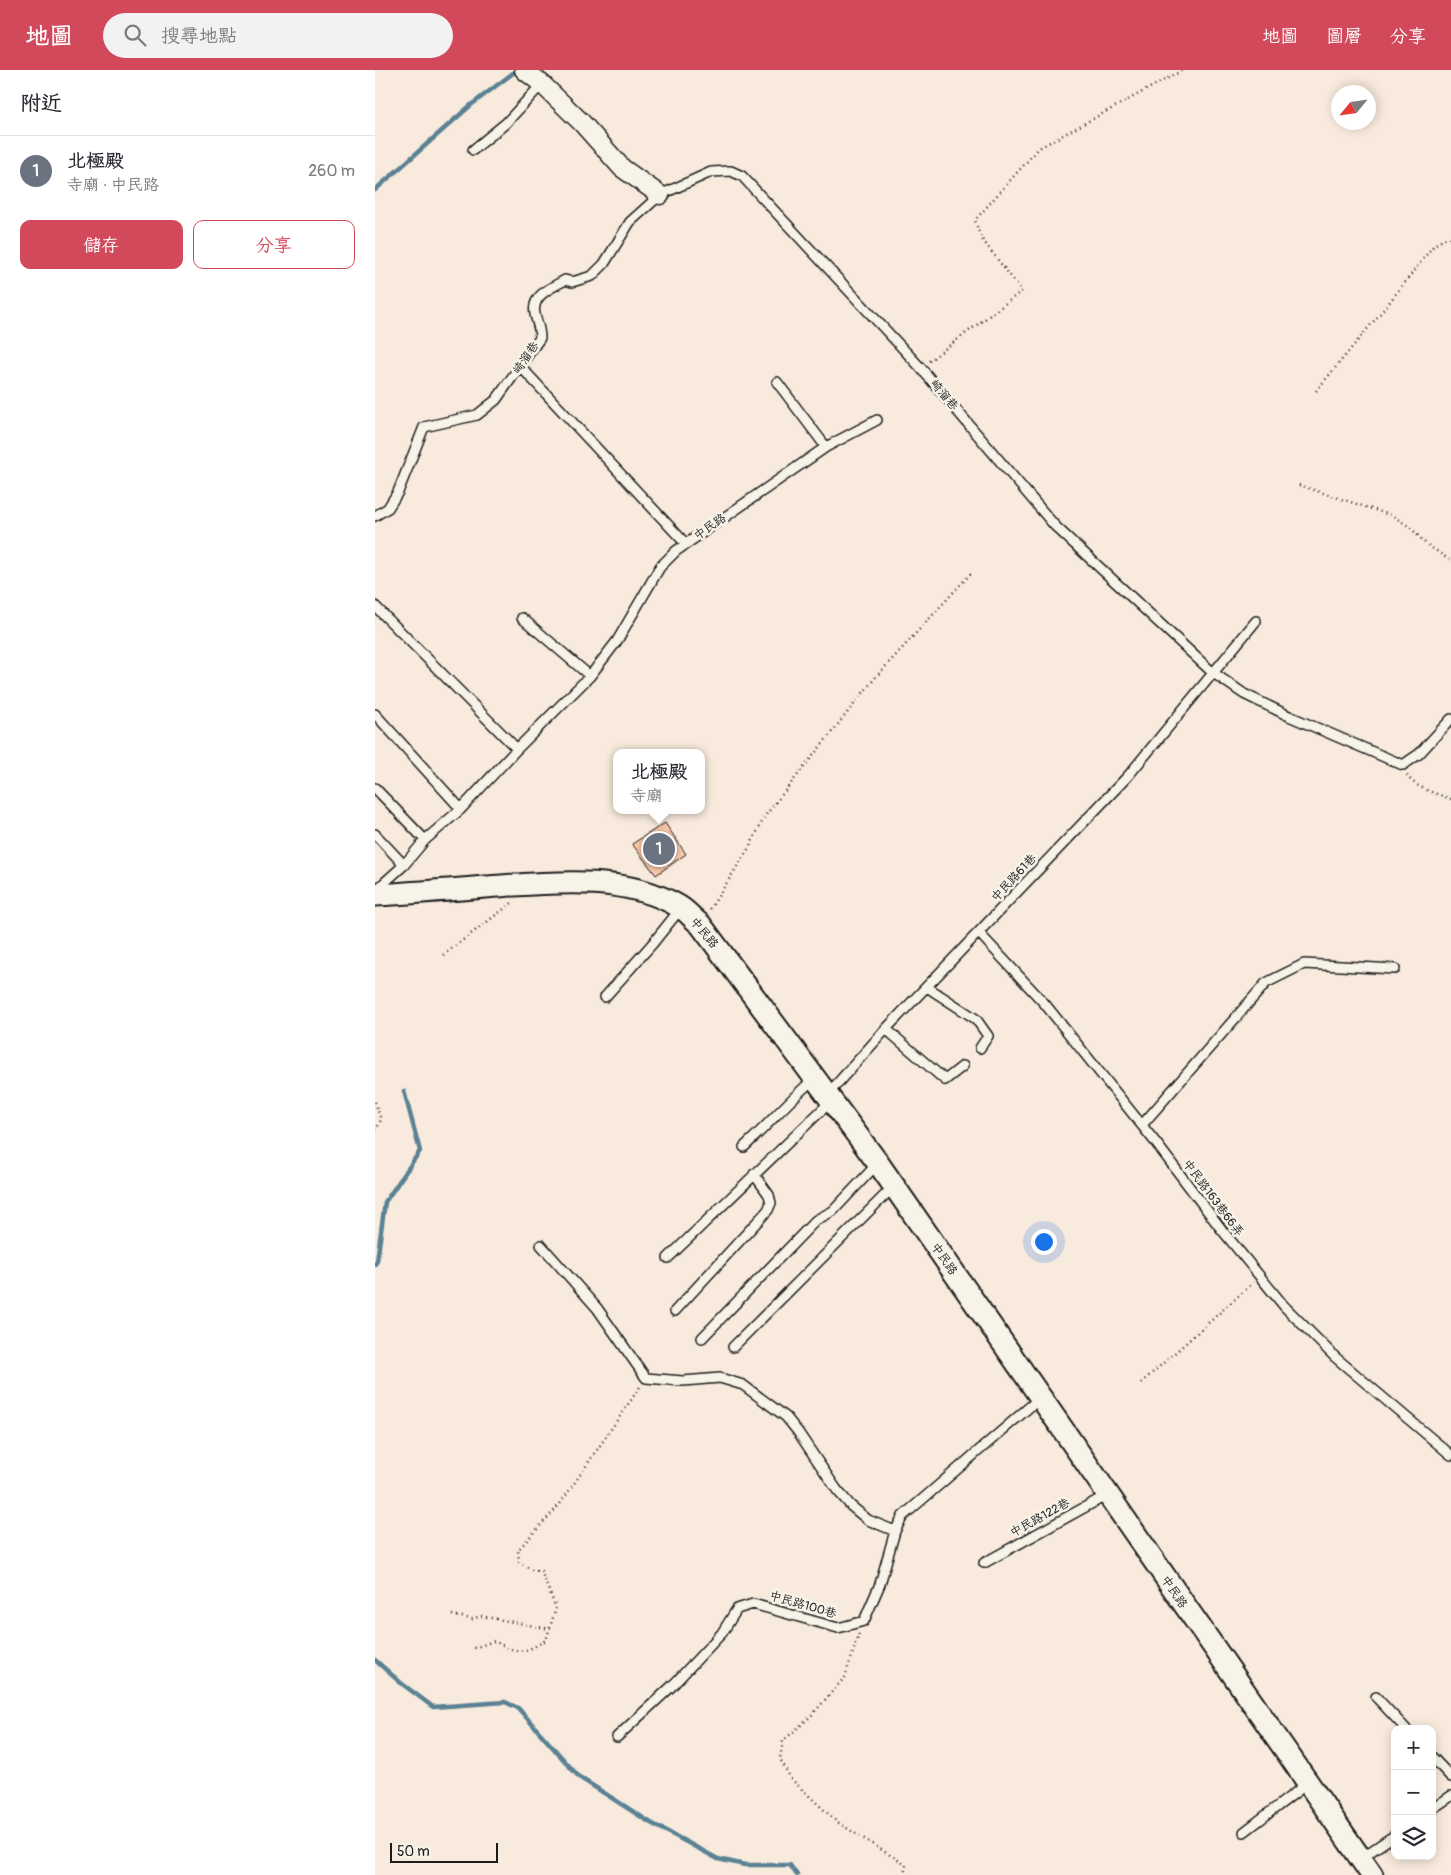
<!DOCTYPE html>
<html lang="zh-TW">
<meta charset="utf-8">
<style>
:root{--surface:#fff;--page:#f2f2f3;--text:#2b2b33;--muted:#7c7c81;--line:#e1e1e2;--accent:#d1495b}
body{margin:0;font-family:Pangolin,"LXGW WenKai TC",sans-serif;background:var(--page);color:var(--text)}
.controls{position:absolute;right:15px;bottom:15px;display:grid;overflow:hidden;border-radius:10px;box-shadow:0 2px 12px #0003}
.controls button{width:45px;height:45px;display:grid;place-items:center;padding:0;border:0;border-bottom:1px solid var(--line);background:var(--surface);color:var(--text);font:25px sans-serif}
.compass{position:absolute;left:956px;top:15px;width:45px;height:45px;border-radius:50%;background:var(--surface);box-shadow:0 2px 12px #0003;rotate:241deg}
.scale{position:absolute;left:15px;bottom:12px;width:108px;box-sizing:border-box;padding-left:5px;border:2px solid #1c1c1c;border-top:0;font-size:14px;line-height:18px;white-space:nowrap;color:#1c1c1c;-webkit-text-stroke:4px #f7f3e8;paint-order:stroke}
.you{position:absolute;left:668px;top:1171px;width:18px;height:18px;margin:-12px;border:4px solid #fff;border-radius:50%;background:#1a73e8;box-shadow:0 0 0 8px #1a73e833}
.badge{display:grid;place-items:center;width:32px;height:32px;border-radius:50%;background:var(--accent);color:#fff;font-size:16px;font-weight:700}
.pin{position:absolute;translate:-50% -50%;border:2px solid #fff;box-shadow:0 1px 5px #0006}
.popup{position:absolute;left:238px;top:679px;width:92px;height:65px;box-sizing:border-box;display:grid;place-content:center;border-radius:10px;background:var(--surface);filter:drop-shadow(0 1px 4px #0005);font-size:16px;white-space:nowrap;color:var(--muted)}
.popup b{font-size:19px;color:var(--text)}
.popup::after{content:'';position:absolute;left:50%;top:100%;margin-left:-10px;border:10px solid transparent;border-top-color:var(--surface)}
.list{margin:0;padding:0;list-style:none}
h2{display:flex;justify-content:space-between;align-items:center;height:65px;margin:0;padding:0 20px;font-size:21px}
h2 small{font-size:16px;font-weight:400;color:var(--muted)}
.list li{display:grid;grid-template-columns:32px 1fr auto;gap:15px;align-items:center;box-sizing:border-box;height:70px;padding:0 20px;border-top:1px solid var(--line)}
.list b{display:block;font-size:19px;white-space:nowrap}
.list p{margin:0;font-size:16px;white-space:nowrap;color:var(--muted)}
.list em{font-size:16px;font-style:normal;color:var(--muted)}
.actions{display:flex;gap:10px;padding:15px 20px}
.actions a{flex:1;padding:11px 0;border:1px solid var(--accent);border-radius:10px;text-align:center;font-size:18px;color:var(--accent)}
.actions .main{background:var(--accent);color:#fff}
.icon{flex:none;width:28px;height:28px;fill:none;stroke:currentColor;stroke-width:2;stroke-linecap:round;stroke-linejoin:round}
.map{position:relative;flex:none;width:1076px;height:1805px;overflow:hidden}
header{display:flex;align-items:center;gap:30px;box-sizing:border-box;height:70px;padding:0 25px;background:var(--accent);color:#fff}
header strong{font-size:24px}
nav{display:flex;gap:28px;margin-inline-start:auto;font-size:18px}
.search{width:350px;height:45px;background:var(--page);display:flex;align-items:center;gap:12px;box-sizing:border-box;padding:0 18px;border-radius:28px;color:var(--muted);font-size:19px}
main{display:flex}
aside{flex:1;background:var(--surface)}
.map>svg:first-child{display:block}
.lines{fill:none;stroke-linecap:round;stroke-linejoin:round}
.stream{stroke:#5a8294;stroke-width:4.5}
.building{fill:#fac8ab;stroke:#1c1c1c}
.service-casing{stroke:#1c1c1c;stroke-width:12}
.minor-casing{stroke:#1c1c1c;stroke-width:21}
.tertiary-casing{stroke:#1c1c1c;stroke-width:25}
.path{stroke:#1c1c1c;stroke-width:2.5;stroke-dasharray:1 4;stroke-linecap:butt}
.service{stroke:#f7f3e8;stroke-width:9}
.minor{stroke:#f7f3e8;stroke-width:18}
.tertiary{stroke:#f7f3e8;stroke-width:21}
.labels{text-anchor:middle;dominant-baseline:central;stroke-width:5;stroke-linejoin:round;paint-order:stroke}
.street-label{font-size:12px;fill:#1c1c1c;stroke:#f7f3e8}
</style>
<header>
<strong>地圖</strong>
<div class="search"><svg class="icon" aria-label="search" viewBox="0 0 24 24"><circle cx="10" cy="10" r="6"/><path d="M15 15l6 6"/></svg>搜尋地點</div>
<nav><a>地圖</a><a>圖層</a><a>分享</a></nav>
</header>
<main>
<aside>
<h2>附近<small></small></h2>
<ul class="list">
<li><span class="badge" style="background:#6b7280">1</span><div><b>北極殿</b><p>寺廟 · 中民路</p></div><em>260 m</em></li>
</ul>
<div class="actions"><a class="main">儲存</a><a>分享</a></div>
</aside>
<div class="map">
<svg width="1076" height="1805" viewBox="0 0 1076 1805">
<rect width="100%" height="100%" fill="#f8eadc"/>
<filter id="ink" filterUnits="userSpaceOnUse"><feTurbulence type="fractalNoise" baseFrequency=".02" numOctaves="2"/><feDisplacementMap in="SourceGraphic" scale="10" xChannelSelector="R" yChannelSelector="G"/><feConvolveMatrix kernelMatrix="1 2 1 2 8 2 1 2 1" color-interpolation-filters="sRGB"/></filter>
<g filter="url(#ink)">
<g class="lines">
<path class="stream" d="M0 120 96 35 142 0
M0 1194 2 1191 10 1132 45 1081 29 1021
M0 1590 26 1613 58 1637 130 1632 143 1638 204 1707 276 1753 343 1789 370 1795H415L422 1805"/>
</g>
<path class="building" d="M290 753 311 784 281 805 257 774Z"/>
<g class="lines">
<defs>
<path id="service" d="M98 80 131 53 167 14
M146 297 311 474
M402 312 451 377
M0 446 13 438 23 422 49 357 102 345 121 330 165 268C165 259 162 253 160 244 156 225 176 218 190 210L197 212 217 206 229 194 255 152 285 125 336 102 356 101 367 106 545 297 680 456 837 602 869 624 914 646 1028 695 1044 684 1076 649
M0 536 142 679
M147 548 215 606
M0 644 86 739
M0 718 50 770
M0 764 29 795
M0 821 29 795 50 770 86 739 142 679 215 606 242 571 285 497 301 481 451 377 502 350
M604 863 670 934 781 1073 847 1160 909 1236 960 1287 1076 1385
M552 917 601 949 613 966 605 978
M230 927 278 873 306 838
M511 959 570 1010 588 996
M767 1055 891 913 929 894 1020 899
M369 1077C393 1055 414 1030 439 1009
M166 1175 222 1238 271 1308 308 1311 345 1308 368 1315 411 1347 423 1362 462 1420 476 1436 493 1450 520 1461
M293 1188 452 1035V1025L511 959 753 706 881 551
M300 1241 393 1140 396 1133 394 1125 379 1104
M327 1268 441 1150 458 1141 503 1093
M358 1277 519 1116
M609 1493 732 1425
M1001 1627 1031 1659
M242 1667 298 1615 347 1563 362 1539 378 1534 463 1558 489 1551 505 1514 520 1461 528 1446 666 1327
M1057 1687 1076 1707
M1057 1739 1076 1726
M869 1762 933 1713
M986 1788 1020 1765"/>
<path id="minor" d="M149 0 167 14 207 53 247 98 285 125"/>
<path id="tertiary" d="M0 825C37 823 74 820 110 817 172 813 249 803 305 837 312 841 318 849 325 854L503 1093 997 1805"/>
</defs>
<use href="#service" class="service-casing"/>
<use href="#minor" class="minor-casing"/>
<use href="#tertiary" class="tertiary-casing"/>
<path class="path" d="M554 291 647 221 606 168 600 150 664 78 808 0
M941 321 1013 234 1059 175 1071 168H1076
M924 415 1018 446 1035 457 1050 473 1076 491
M1032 705C1039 718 1063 724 1076 729
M335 839 374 778 390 746 500 608 597 502
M68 885 137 833
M0 1032 6 1050 0 1062
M766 1313 878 1213
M77 1545 97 1549 106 1546 175 1559
M484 1564 470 1607 436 1646 408 1671 405 1689 416 1709 462 1752 531 1795 529 1805
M99 1578 119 1571C145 1584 147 1584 171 1570L181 1538 166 1501 157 1500 144 1492 143 1480 185 1434 265 1317"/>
<use href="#service" class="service"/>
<use href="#minor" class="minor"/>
<use href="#tertiary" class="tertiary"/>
</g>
</g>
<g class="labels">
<g class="street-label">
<text transform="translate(151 288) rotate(-56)">崎溜巷</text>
<text transform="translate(569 325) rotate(50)">崎溜巷</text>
<text transform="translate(335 457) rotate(-35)">中民路</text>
<text transform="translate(639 808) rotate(-47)">中民路61巷</text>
<text transform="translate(329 863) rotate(50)">中民路</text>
<text transform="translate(838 1128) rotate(53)">中民路163巷66弄</text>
<text transform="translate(569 1189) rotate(55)">中民路</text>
<text transform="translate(665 1448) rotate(-29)">中民路122巷</text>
<text transform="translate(799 1522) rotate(56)">中民路</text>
<text transform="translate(428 1535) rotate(16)">中民路100巷</text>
</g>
</g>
</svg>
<div class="controls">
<button>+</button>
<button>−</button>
<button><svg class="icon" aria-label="layers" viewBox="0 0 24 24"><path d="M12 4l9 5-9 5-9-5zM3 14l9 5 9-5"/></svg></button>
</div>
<svg class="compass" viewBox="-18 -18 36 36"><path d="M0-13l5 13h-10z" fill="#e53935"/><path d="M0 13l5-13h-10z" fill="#7c7c81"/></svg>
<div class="scale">50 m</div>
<div class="you"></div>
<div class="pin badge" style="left:284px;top:779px;background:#6b7280">1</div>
<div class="popup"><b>北極殿</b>寺廟</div>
</div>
</main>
